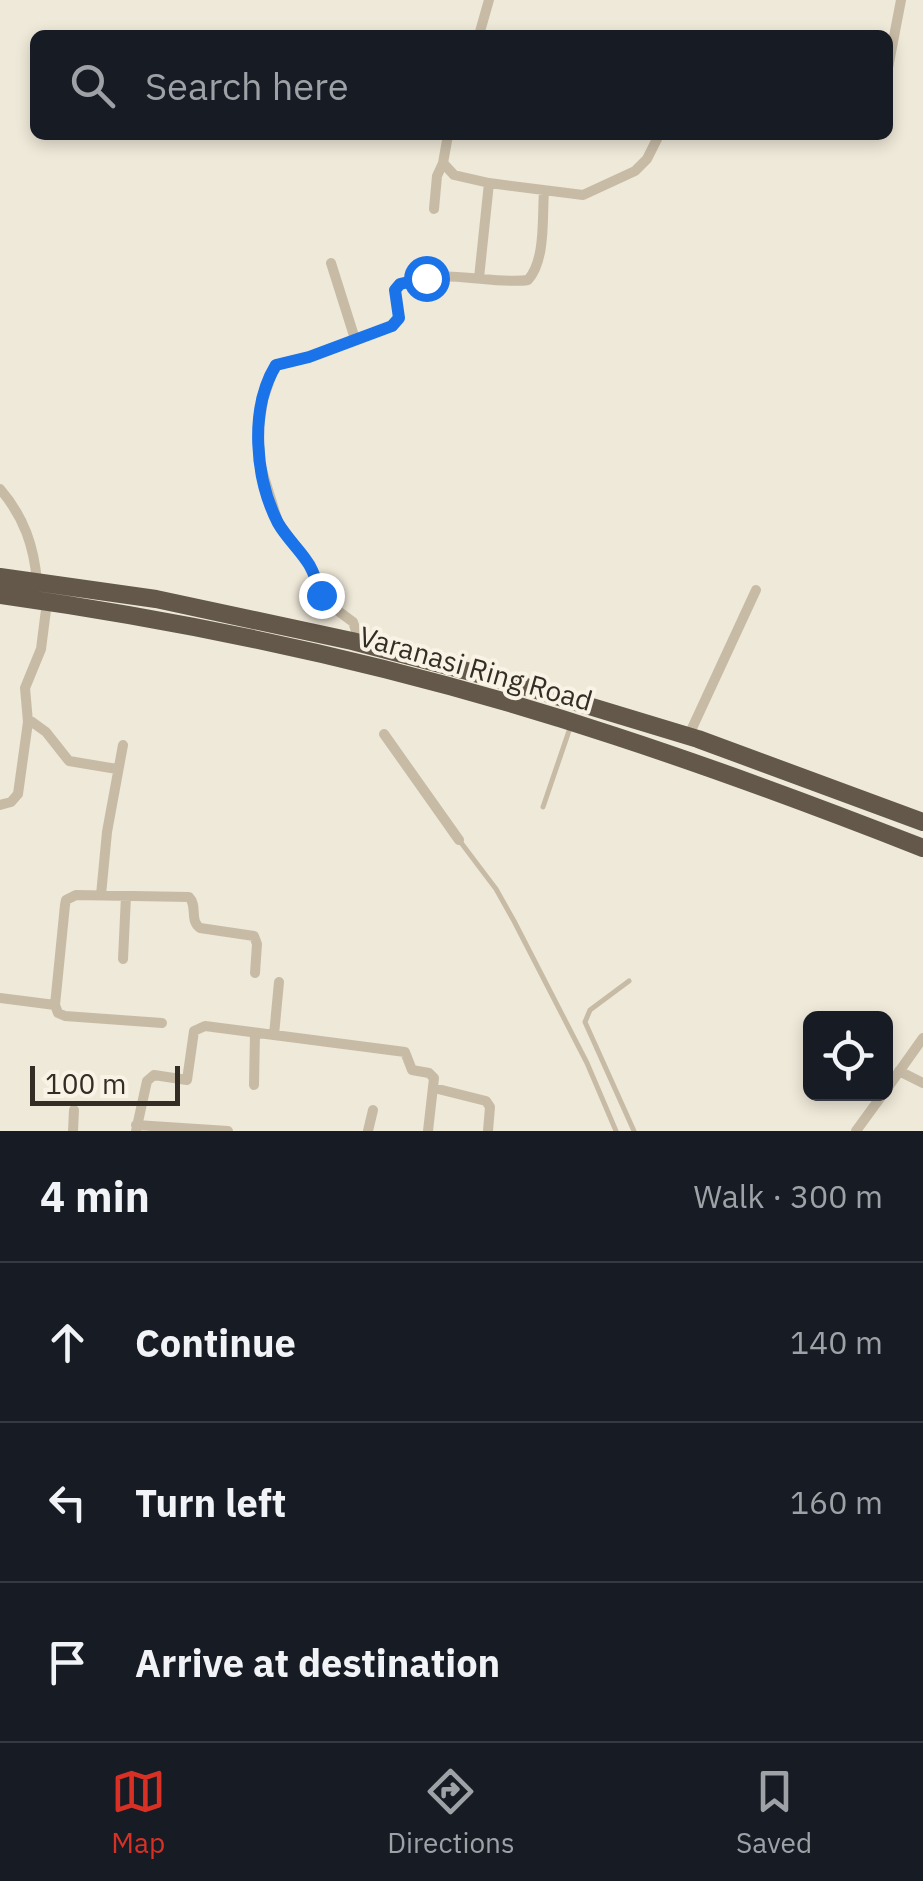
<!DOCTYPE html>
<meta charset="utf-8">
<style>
:root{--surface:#171b24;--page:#242831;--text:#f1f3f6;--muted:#9ea1a6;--line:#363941;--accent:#d93025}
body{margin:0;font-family:"IBM Plex Sans",sans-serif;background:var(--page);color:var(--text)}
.controls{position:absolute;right:30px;bottom:30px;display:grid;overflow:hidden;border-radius:15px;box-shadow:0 5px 15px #0003}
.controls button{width:90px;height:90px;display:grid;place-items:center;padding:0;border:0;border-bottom:2px solid var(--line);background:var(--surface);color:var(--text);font:50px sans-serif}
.scale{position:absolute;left:30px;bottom:25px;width:150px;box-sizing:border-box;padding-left:10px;border:5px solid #332d26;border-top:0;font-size:28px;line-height:35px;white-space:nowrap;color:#332d26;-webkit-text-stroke:8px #f8f3e5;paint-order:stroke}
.stop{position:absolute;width:30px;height:30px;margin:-22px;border:8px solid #1a73e8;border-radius:50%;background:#fff}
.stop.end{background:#1a73e8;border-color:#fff;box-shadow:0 2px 10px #0008}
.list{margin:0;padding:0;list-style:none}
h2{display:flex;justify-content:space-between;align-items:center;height:130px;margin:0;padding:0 40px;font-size:42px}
h2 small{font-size:32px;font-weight:400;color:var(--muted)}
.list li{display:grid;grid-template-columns:65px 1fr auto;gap:30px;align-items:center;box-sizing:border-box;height:160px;padding:0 40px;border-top:2px solid var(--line)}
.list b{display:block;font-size:38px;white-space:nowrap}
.list em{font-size:32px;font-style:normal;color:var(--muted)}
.icon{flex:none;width:55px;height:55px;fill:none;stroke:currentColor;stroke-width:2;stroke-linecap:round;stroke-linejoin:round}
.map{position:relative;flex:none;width:923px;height:1131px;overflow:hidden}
.search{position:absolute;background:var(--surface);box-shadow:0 5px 15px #0003;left:30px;right:30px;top:30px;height:110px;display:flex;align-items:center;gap:25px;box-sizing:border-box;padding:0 35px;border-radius:15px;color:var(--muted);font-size:38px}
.sheet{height:610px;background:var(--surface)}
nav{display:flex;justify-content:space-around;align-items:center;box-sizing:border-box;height:140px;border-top:2px solid var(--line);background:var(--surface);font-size:28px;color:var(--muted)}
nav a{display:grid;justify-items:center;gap:5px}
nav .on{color:var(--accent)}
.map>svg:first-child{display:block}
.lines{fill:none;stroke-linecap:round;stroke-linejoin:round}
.service{stroke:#c7bba6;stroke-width:5}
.minor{stroke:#c7bba6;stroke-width:10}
.trunk{stroke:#64584b;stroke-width:18}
.route{stroke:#1a73e8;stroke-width:12}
.labels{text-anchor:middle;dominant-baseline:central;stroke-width:8;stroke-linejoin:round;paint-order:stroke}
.street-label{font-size:28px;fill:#332d26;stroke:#f8f3e5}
</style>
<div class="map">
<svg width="923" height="1131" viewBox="0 0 923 1131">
<rect width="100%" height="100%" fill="#efe9d9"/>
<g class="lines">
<path class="service" d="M543 807 571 725
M459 840 496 889 514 921 587 1063 616 1131
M629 981 590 1010 585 1022 634 1131"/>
<path class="minor" d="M479 35 489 0
M888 68 901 0
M448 135 443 163 454 175 489 183 583 195 635 171 647 159 659 135
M434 209 437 176 443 163
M331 263 355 339
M479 278 489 183
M0 489C24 517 34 546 37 582
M360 643 353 622 326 602 309 564 278 522 261 467 258 434 263 400 275 365 309 357 392 326 399 318 395 290C421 262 493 286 528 280 546 260 542 217 544 192
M28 719 46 732 69 761 117 769
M384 734 459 840
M688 737 756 590
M0 805 11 802 18 794 28 722 25 688 41 649 47 602
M101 895 107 832 123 745
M123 959 126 896
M0 998 55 1005 65 905 66 900 76 895 189 897C198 906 189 920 200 928L254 936 257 944 255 973
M55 1005 58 1013 65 1016 162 1023
M274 1035 279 982
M899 1071 923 1083
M254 1085 255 1033
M434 1088 486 1101 490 1107 488 1131
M886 1090 923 1038
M136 1125 228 1131
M73 1131 74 1110
M136 1131 147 1081 154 1075 187 1080 194 1031 205 1026 405 1052 412 1070 429 1073 434 1078 428 1131
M368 1131 373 1110
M856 1131 883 1094"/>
<path class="trunk" d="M0 577 156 599 352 641 513 683 698 739 923 822
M0 595C208 624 416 670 615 736 719 770 821 808 923 848"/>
</g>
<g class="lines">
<path class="route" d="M321 595C317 583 314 570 306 560 297 547 286 537 278 523 255 478 249 409 276 365L309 357 392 326 399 318 395 290 400 284 426 278"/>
</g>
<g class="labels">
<g class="street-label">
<text transform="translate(476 668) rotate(16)">Varanasi Ring Road</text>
</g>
</g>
</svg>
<div class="controls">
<button><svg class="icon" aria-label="locate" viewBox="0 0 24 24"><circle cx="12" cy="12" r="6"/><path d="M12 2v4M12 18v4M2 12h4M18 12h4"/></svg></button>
</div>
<div class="scale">100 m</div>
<div class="stop" style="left:426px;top:278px"></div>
<div class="stop end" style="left:321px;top:595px"></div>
<div class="search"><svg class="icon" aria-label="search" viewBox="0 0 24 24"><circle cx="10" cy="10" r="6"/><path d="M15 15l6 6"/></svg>Search here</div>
</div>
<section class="sheet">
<h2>4 min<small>Walk · 300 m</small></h2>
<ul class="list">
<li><svg class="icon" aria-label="ahead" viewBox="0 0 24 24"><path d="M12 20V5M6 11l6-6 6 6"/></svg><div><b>Continue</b></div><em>140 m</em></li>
<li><svg class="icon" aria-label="left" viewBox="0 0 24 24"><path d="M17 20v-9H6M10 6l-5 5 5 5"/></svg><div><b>Turn left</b></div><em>160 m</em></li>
<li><svg class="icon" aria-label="arrive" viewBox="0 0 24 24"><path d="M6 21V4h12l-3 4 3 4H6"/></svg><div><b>Arrive at destination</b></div></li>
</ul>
</section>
<nav>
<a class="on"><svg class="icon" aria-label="map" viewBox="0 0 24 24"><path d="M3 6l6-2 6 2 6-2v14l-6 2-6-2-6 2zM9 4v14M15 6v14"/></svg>Map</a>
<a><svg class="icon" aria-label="directions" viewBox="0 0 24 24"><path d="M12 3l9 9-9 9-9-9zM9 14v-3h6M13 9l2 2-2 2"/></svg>Directions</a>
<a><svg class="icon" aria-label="saved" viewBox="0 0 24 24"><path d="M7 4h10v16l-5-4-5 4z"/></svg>Saved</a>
</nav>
